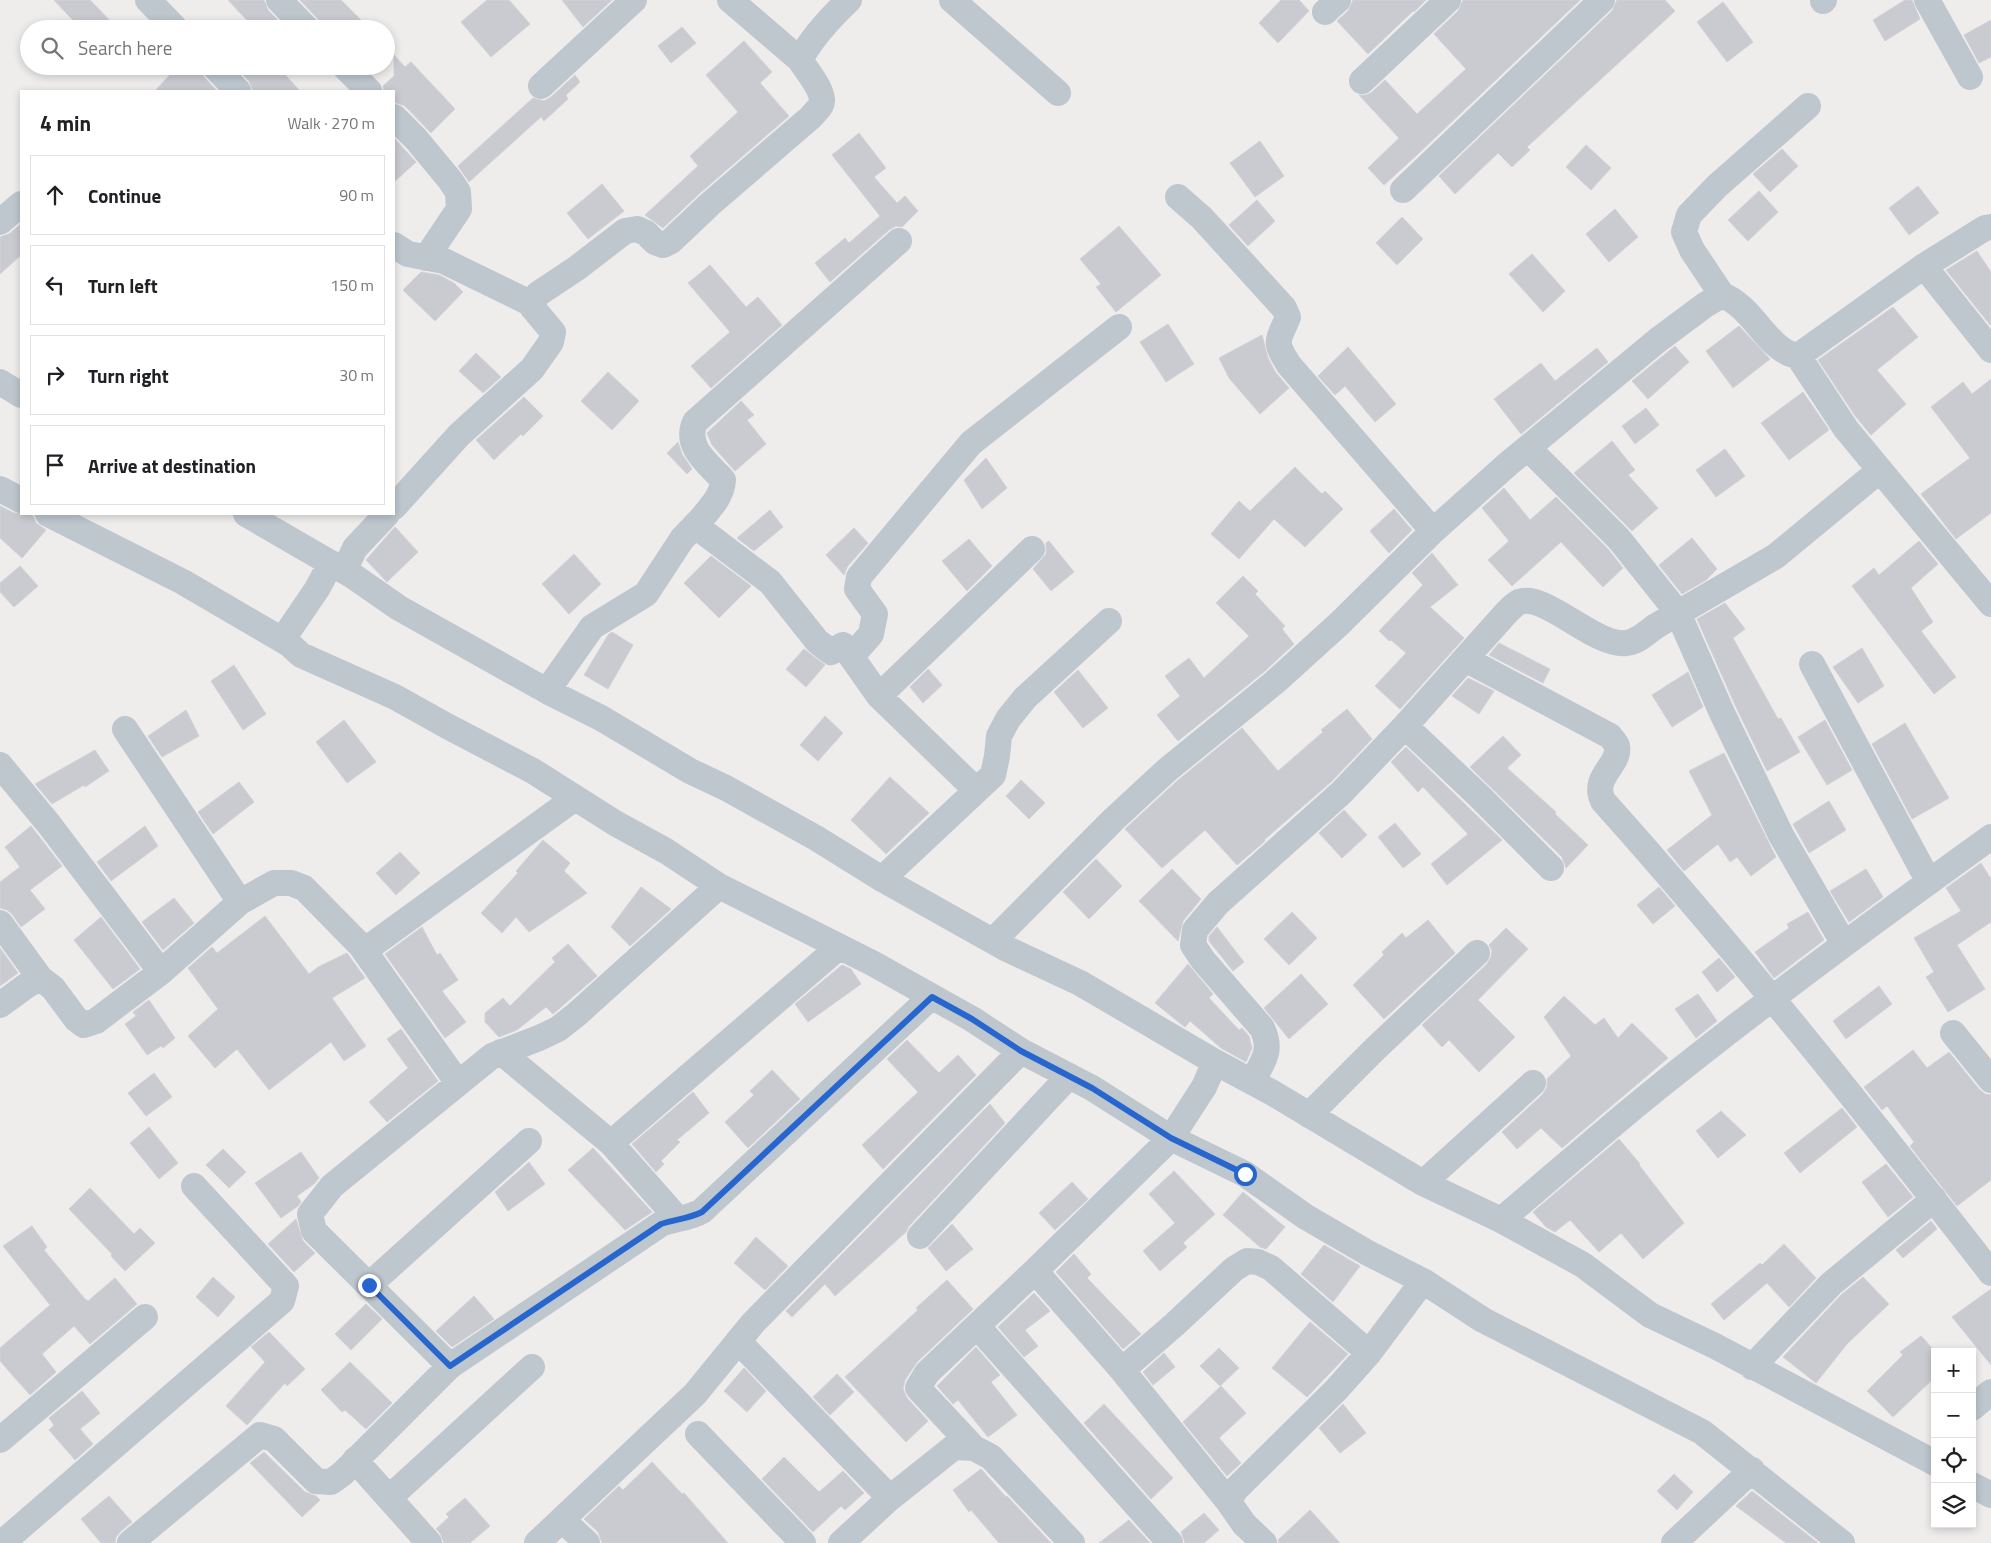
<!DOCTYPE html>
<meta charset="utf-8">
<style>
:root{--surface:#fff;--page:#f6f6f6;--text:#202124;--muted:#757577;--line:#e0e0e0}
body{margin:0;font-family:"Titillium Web",sans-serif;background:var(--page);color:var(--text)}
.controls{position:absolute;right:15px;bottom:15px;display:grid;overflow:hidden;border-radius:0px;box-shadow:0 2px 8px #0003}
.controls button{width:45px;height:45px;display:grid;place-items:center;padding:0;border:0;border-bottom:1px solid var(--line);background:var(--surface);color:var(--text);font:25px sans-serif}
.stop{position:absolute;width:15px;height:15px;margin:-11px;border:4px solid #2766ce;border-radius:50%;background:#fff}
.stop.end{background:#2766ce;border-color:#fff;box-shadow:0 1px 5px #0008}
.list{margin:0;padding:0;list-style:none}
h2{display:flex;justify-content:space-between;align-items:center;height:65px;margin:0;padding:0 20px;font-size:21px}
h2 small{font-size:16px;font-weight:400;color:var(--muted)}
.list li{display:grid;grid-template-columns:32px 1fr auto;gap:15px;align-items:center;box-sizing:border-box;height:80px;margin:0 10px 10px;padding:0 10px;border:1px solid var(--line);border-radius:0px}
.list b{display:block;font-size:19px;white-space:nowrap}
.list em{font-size:16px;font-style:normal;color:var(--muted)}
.icon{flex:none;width:28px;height:28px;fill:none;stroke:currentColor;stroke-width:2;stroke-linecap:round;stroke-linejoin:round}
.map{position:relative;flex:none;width:1991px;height:1543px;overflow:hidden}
.search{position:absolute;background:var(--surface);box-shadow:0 2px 8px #0003;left:20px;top:20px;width:375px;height:55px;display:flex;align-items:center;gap:12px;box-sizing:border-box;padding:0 18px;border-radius:28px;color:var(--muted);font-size:19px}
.panel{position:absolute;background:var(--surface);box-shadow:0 2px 8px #0003;left:20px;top:90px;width:375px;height:425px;border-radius:0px}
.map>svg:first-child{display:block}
.building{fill:#cacbd1;stroke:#d1d2d8}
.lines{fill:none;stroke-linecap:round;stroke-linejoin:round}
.minor{stroke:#bec6ce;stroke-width:26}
.route{stroke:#2766ce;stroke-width:6}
</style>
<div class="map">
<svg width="1991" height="1543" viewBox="0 0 1991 1543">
<rect width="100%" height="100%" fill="#efecec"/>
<path class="building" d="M54 0H90L118 29H81Z
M228 0H264L268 10 286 29H255Z
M300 0H341L370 29H322L318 19Z
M487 0H509L530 24 491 57 461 22Z
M562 0H612L583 27Z
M1281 0H1299L1309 11 1278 43 1259 23Z
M1353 0H1426L1414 12 1413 11 1368 54 1337 21 1348 11Z
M1463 0H1580L1418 154 1384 185 1368 168 1399 138 1359 95H1366L1372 92 1385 80 1417 114 1466 69 1434 34 1458 11Z
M1617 0H1665L1675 11 1527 147 1530 150 1512 167 1498 153 1455 194 1439 176 1612 11Z
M1905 0H1912L1920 19 1885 41 1873 20Z
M1723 2 1753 42 1727 62 1697 22Z
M1991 20V57L1979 63 1964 35Z
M682 27 696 43 671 63 658 46Z
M744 41 772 72 760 83 789 116 700 193 663 228 645 215 698 166 690 156 738 112 706 75Z
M394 55 405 67 411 62 455 109 431 133 405 106 394 102V91H384L383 86 394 76Z
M178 66H199L203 76 217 91H155Z
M235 66H277L300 91H253L249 81Z
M575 75 580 82 566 95 568 99 544 121 541 117 469 182 458 166 533 98 544 101 551 97Z
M859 133 886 168 874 177 897 203 905 196 918 211 902 227 896 226 889 230 830 282 815 263 845 238 849 243 880 216 832 155Z
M394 138 416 162 394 182Z
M1260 141 1284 176 1255 197 1230 163Z
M1586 145 1611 168 1591 190 1566 167Z
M1782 149 1798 166 1770 192 1753 174Z
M602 184 624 211 588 239 567 213Z
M1918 186 1939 213 1909 235 1889 208Z
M1759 191 1778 212 1748 241 1728 220Z
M1257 200 1275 221 1248 246 1229 225Z
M1615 209 1638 237 1609 262 1586 234Z
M1402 217 1423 239 1397 265 1376 243Z
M21 224V255L0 274V237L9 234Z
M1119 226 1161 275 1116 312 1096 287 1101 284 1080 259Z
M1977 251 1991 272V326L1946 270Z
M1532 254 1565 291 1543 312 1509 274Z
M710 265 746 307 758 297 782 325 711 388 691 366 730 332 688 283Z
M421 272 439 275 454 283 463 292 435 321 403 290Z
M1893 307 1918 337 1877 370 1906 404 1871 435 1856 417 1818 360Z
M1168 324 1194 364 1166 382 1140 342Z
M1739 326 1770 359 1733 388 1706 351Z
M1262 335 1268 358 1276 373 1289 388 1260 414 1229 378 1219 358Z
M1675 346 1689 362 1648 399 1632 381Z
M1348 347 1396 404 1375 422 1345 386 1335 395 1318 376Z
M1597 348 1608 362 1521 434 1494 399 1541 363 1555 381Z
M476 353 501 377 483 393 459 371Z
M608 372 639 401 612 430 581 401Z
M1991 379V513L1956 539 1921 494 1970 458 1931 407 1963 382 1972 394Z
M1803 392 1829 430 1789 460 1761 423Z
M524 397 543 416 523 436 521 434 494 460 476 440Z
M741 401 754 415 747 420 766 444 735 471 712 445 707 433Z
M1646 408 1659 425 1635 444 1622 426Z
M1612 441 1635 470 1628 475 1658 508 1632 531 1574 473Z
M678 442 682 454 692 469 687 474 667 453Z
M1725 449 1745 476 1716 497 1696 470Z
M986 458 1007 488 982 509 964 480Z
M1295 467 1322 494 1325 491 1343 509 1305 547 1274 519 1239 559 1211 534 1239 501 1250 511Z
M1504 488 1530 520 1556 497 1608 549 1623 568 1603 587 1561 542 1512 586 1488 560 1509 541 1482 508Z
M0 506 14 513 30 514 33 516 36 523 46 530 22 558 0 538Z
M1394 509 1412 530 1389 553 1370 531Z
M770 510 783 527 754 551 737 538Z
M395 527 418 552 387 582 366 560Z
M854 528 868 543 847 567 844 575 826 555Z
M1692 538 1717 569 1706 580 1682 594 1659 565Z
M969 539 992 566 967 591 942 561Z
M1049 541 1074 572 1051 591 1033 569 1046 554V543Z
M1919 541 1938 564 1911 588 1933 622 1921 631 1956 677 1934 694 1852 586 1874 568 1879 575Z
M1432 553 1458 585 1430 607 1464 638 1400 709 1375 686 1406 653 1391 640 1389 641 1379 631 1423 585 1412 573Z
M574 554 601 584 569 614 542 584Z
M711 556 751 586 719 618 684 583Z
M20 566 38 586 14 607 0 592V583Z
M1243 576 1258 591 1255 594 1285 626 1282 629 1294 644 1265 671 1178 741 1157 715 1180 696 1165 676 1189 658 1204 678 1249 636 1216 603Z
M1725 603 1745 629 1733 638 1778 719 1781 718 1800 752 1767 771 1736 707 1697 619Z
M612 632 633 645 608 689 584 675 608 635Z
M1499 643 1550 669 1543 683 1489 655Z
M1862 648 1884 686 1858 703 1833 667Z
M804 649 825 665 806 687 786 669Z
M234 665 266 714 243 730 211 681Z
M928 669 942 685 923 703 910 687Z
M1078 670 1108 708 1083 728 1054 692Z
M1688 672 1703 707 1672 727 1652 695Z
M1468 678 1494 691 1479 714 1452 696Z
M1347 709 1372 739 1331 782 1264 840 1265 841 1237 865 1205 830 1162 868 1125 829 1177 781 1242 728 1278 771 1323 732 1321 730Z
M186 710 199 736 162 757 148 736Z
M825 716 843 733 818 761 800 745Z
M344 720 376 762 347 783 316 742Z
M1825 720 1852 770 1827 785 1798 737Z
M1905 723 1949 798 1912 819 1872 744Z
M1503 736 1521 755 1507 768 1556 812 1555 814 1588 845 1566 868 1562 857 1470 767Z
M1406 747 1502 840 1447 885 1431 864 1468 834 1423 787 1418 792 1391 762Z
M95 750 109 771 85 787 84 785 52 804 35 784Z
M1724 753 1776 857 1751 876 1737 857 1730 862 1718 844 1684 871 1667 850 1712 815 1689 771Z
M890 777 929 813 886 854 851 820Z
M1021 780 1045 803 1029 819 1006 796Z
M239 782 254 802 213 834 198 812Z
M1829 801 1846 830 1809 853 1793 824Z
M1344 810 1367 835 1342 858 1319 833Z
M1395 823 1421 854 1403 868 1378 837Z
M31 826 62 866 30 890 45 909 21 927 12 914 7 910 0 908V882L20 867 5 847Z
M145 826 158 846 111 881 97 862Z
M543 840 570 863 564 871 587 893 529 932 516 917 502 933 481 913 518 873 516 871Z
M400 852 420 873 396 895 376 873Z
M1096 859 1122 886 1089 919 1063 892Z
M1981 863 1991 879V922L1957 945 1985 989 1948 1012 1926 977 1934 972 1914 938 1961 911 1946 888Z
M1172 869 1201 899 1183 921 1178 941 1139 901Z
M1866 869 1883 897 1849 922 1830 891Z
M641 887 671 909 630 946 611 927Z
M1659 887 1675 906 1653 924 1637 905Z
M174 898 194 923 163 950 142 922Z
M1292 912 1317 938 1289 965 1264 939Z
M1808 912 1824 940 1774 978 1755 952 1789 928 1787 924Z
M265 916 309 974 318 967 347 953 365 978 332 998 366 1046 344 1061 331 1042 269 1090 237 1049 215 1068 188 1036 218 1009 188 968 212 947 217 953Z
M101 917 140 969 113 989 74 940Z
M1428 920 1455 953 1384 1019 1353 985 1384 955 1382 952 1402 933 1406 938Z
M422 927 437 955 440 953 458 980 442 991 466 1022 445 1038 385 954Z
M1217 927 1244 962 1233 971 1209 941V936Z
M1506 928 1528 949 1478 1000 1515 1037 1479 1072 1449 1040 1442 1047 1422 1025 1487 964 1491 957 1492 950 1489 945Z
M568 944 597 976 553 1014 546 1007 517 1030 499 1037 485 1022V1013L503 998 510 1006 555 962 552 958Z
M0 948 18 973 0 986Z
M1719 958 1735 977 1717 992 1702 972Z
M1188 964 1213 994 1209 998 1239 1030 1242 1028 1249 1036 1252 1048 1246 1062 1221 1048 1190 1021 1185 1027 1181 1024 1155 1003Z
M842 965 851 969 861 984 808 1022 795 1004Z
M1301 974 1328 1004 1289 1039 1264 1008Z
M1879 986 1892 1004 1846 1039 1833 1021Z
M1698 994 1717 1021 1696 1038 1675 1009Z
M1564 996 1595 1025 1604 1018 1618 1038 1632 1023 1668 1058 1562 1148 1541 1128 1517 1149 1502 1132 1543 1094 1547 1087V1079L1571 1056 1544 1017Z
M149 1000 175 1038 163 1048 161 1046 147 1055 125 1024 136 1016 133 1012Z
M401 1029 438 1081 387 1122 369 1102 408 1068 387 1039Z
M907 1040 939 1073 958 1055 976 1075 883 1169 862 1145 918 1092 887 1059Z
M1913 1050 1927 1068 1949 1052 1979 1089 1985 1094 1991 1095V1180L1957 1206 1910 1146 1914 1142 1887 1106 1882 1110 1864 1087Z
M772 1070 800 1099 748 1148 725 1122 754 1095 750 1091Z
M154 1073 172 1097 146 1116 128 1093Z
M693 1092 709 1113 677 1140 680 1142 661 1161 664 1164 656 1172 632 1144Z
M990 1104 1005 1123 909 1226 906 1232 835 1296 825 1284 792 1317 786 1311Z
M1842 1108 1857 1127 1800 1173 1784 1153Z
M1721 1111 1746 1135 1718 1158 1696 1131Z
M149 1127 178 1163 159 1179 130 1143Z
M1619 1139 1640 1164 1639 1165 1684 1223 1643 1259 1621 1233 1599 1252 1570 1220 1555 1232 1546 1227 1533 1212Z
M593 1148 652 1212 625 1230 568 1170Z
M223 1149 246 1172 229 1188 206 1165Z
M301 1152 319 1178 314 1184 297 1196 301 1202 298 1206 281 1218 255 1183Z
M529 1162 545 1184 508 1211 495 1192Z
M1886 1164 1913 1197 1888 1217 1862 1182Z
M1174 1171 1215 1214 1183 1243 1187 1247 1160 1271 1143 1251 1175 1223 1149 1194Z
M1072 1182 1088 1199 1055 1230 1039 1213Z
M90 1188 134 1234 140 1228 155 1243 125 1271 111 1256 112 1254 69 1209Z
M1243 1192 1285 1227 1266 1249 1260 1247 1223 1215Z
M296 1219 303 1241 315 1253 294 1272 268 1244Z
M1931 1221 1937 1229 1903 1258 1896 1250Z
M952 1224 973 1249 946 1271 928 1248Z
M32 1226 47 1247 44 1250 85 1299 88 1301 115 1278 137 1304 90 1344 74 1326 42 1354 56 1372 30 1395 0 1361V1348L50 1305 3 1246Z
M756 1237 788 1266 765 1290 734 1263Z
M1784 1244 1816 1278 1789 1307 1767 1283 1724 1320 1711 1304 1760 1263 1762 1265Z
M1324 1245 1360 1266 1333 1302 1301 1274Z
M1074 1254 1091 1274 1087 1278 1141 1334 1123 1349 1056 1272Z
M213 1277 235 1297 218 1317 196 1297Z
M1863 1277 1889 1304 1847 1344 1816 1383 1783 1357 1841 1295Z
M947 1280 973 1309 917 1362 905 1380 903 1389 907 1398 928 1421 906 1442 845 1377 918 1310 916 1308Z
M1991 1289V1365L1952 1317Z
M1034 1293 1050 1311 1025 1330 1038 1346 1024 1357 998 1327Z
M474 1296 494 1319 452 1347 436 1331Z
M366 1304 382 1319 351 1350 335 1334Z
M1310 1322 1348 1354 1307 1397 1272 1368Z
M269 1332 305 1369 287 1386 285 1383 247 1425 226 1406 265 1362 251 1347Z
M1921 1336 1935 1351V1377L1893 1417 1867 1391 1903 1355 1900 1352Z
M976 1347 1000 1375 991 1382 1017 1415 988 1437 958 1400 953 1404 937 1386Z
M1219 1348 1239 1368 1220 1386 1200 1366Z
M1164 1353 1175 1367 1153 1385 1143 1372Z
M350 1362 392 1403 366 1429 345 1410 342 1412 321 1390Z
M744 1368 766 1391 747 1412 724 1391Z
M837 1374 854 1392 830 1415 813 1397Z
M1221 1386 1246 1413 1219 1438 1241 1463 1227 1476 1183 1422Z
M82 1391 100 1413 80 1429 93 1444 75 1460 49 1430 54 1425 49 1418Z
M1104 1404 1173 1478 1151 1499 1084 1423Z
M1343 1404 1366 1433 1340 1453 1319 1428Z
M264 1452 305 1492 316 1496 320 1500 302 1517 250 1463Z
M784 1457 819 1492 843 1471 864 1493 845 1510 841 1506 813 1532 762 1479Z
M652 1462 682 1494 684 1493 728 1543H602L598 1532 584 1519 619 1486 623 1490Z
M981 1469 1006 1497 1007 1496 1051 1543H999L971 1510 969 1512 953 1490Z
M1674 1474 1693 1492 1677 1510 1657 1491Z
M1752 1491 1818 1543H1786L1736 1506Z
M109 1496 132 1522 120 1532 116 1537 115 1543H101L81 1519Z
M465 1498 490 1526 470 1543H444L440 1533 436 1529 449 1517 446 1514Z
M1310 1510 1340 1543H1279L1278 1540Z
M1204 1513 1219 1530 1204 1543H1185L1181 1532Z
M1129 1520 1150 1543H1099Z"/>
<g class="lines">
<path class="minor" d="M148 0 176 29
M279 0 307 29
M730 0 800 60
M952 0 1058 93
M1927 0 1970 77
M1823 1 1824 0
M1325 12 1338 0
M214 66 238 91
M344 66 369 91
M1362 81 1448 0
M541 86 634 0
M394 117 416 139 450 180 458 192 459 209 426 258
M1403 190 1602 0
M1178 197 1202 218 1284 308 1288 317C1277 343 1274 341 1289 365L1433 531
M0 222 21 204
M394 245 408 254 444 261 532 304
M1924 266 1991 350
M1722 295 1692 250 1684 232 1689 215 1717 186 1808 106
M1798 356 1846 429 1991 604
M0 382 21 395
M1528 448 1619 539 1678 613 1722 713 1781 835 1844 944
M0 489 21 500
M394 507 459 435 532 369 551 342 553 332 532 307V304L538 294 577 268 625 231 637 229 646 233 655 242 663 245 671 241 710 204 811 117C814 113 819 109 821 105 827 94 806 70 800 60 812 37 831 17 849 0
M48 514 183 582 289 644
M246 514 353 576 399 608 547 691 601 718 690 771 726 788 816 838 882 879 1005 948 1080 983 1215 1062 1271 1092 1423 1183 1501 1220 1583 1265 1650 1315 1715 1346 1935 1463
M701 519C711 507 722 496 723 480 708 463 684 447 695 422L899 241
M331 563 317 589 285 636 289 644 301 655 395 697 447 726 533 771 615 823 666 851 719 886 874 964 972 1019 1021 1051 1092 1088 1171 1138 1245 1174 1306 1217 1368 1253 1423 1281 1483 1320 1702 1432 1842 1543
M344 571 355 548 387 514
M843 645 879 696 976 790
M1465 659 1610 736C1612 739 1616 743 1617 746 1621 765 1591 776 1603 801 1739 953 1866 1112 1991 1273
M1812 664 1929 882
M547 691 592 627 646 594 682 539 701 519V530L770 582 817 641 831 652 843 645 852 656 871 634 875 614 857 589 859 577 971 443 1119 327
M879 696 1032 549
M1405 726 1479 796 1551 868
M125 729 240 902
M0 765 48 823 161 972
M882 879 993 775 997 756 999 736 1008 719 1025 698 1109 621
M0 923 40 978
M993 941 1113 820 1167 770 1275 682 1340 623 1433 531 1508 464 1658 340 1705 305 1722 295C1754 307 1768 352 1798 356L1924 266 1985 228 1991 227
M361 946 458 1083
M0 1005 26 986 40 978 53 988 76 1019 84 1025 96 1021 161 972 240 902 274 883H291L304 888 361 946 372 945 575 798
M1953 1033 1991 1080
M501 1052 611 1143 677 1218
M1252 1082C1263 1061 1273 1051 1262 1028L1203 960 1193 945 1195 930 1218 903 1341 793 1405 726 1507 612C1510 609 1515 604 1519 602 1545 592 1595 647 1626 643 1638 642 1646 633 1656 626L1776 556 1880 470
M1309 1115 1376 1048 1477 953
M611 1143 839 947
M1423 1183 1533 1083
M1501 1220C1552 1177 1603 1132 1655 1090 1764 1002 1877 919 1991 837
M920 1236 1069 1076
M1035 1271 1122 1370 1228 1501
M369 1285 529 1141
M977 1326 1170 1543
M738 1341 890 1498
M450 1366 314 1231 310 1214 332 1186 492 1056 539 1038 558 1029 577 1014 719 886
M1752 1367 1831 1284 1934 1199
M1122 1370 1174 1325 1234 1269 1247 1261 1258 1262 1271 1268 1369 1353
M1972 1408 1991 1392
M698 1434 803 1543
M0 1440 145 1317
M974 1448 918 1388 927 1373 1035 1271 1171 1138 1204 1087 1215 1062
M355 1460 429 1543
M1972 1485 1991 1495
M389 1498 532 1367
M571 1528 587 1543
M2 1543 282 1301 286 1286 194 1186
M130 1543 260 1435 274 1439 316 1481 331 1482 342 1474 450 1366 661 1224C676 1218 688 1219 702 1211L931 997
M537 1543 695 1394 753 1323 1021 1051
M841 1543 890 1498 954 1447 974 1448 991 1457 1072 1543
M1264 1543 1244 1524 1228 1501 1236 1489 1336 1390 1369 1353 1423 1281
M1674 1543 1752 1470"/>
</g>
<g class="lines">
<path class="route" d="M369 1285 450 1366 661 1224C676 1219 688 1219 702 1212L932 997 972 1019 1021 1051 1092 1088 1171 1138 1245 1174"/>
</g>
</svg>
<div class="controls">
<button>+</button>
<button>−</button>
<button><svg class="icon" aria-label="locate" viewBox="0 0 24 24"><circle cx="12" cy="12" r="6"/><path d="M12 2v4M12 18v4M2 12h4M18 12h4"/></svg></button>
<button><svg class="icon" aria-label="layers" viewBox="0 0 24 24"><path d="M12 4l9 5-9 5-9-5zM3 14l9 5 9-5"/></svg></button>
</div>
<div class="stop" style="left:1245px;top:1174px"></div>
<div class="stop end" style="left:369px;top:1285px"></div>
<div class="search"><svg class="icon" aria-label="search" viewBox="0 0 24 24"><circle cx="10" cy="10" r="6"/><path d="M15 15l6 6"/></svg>Search here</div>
<section class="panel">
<h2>4 min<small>Walk · 270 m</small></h2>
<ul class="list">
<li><svg class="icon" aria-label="ahead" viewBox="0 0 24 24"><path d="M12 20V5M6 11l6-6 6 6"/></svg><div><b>Continue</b></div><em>90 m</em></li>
<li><svg class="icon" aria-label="left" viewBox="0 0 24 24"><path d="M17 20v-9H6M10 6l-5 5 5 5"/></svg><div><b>Turn left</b></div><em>150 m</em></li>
<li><svg class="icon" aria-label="right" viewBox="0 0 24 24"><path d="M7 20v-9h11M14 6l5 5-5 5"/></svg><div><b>Turn right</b></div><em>30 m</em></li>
<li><svg class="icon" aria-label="arrive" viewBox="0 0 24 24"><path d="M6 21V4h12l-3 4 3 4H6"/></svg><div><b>Arrive at destination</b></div></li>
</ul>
</section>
</div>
